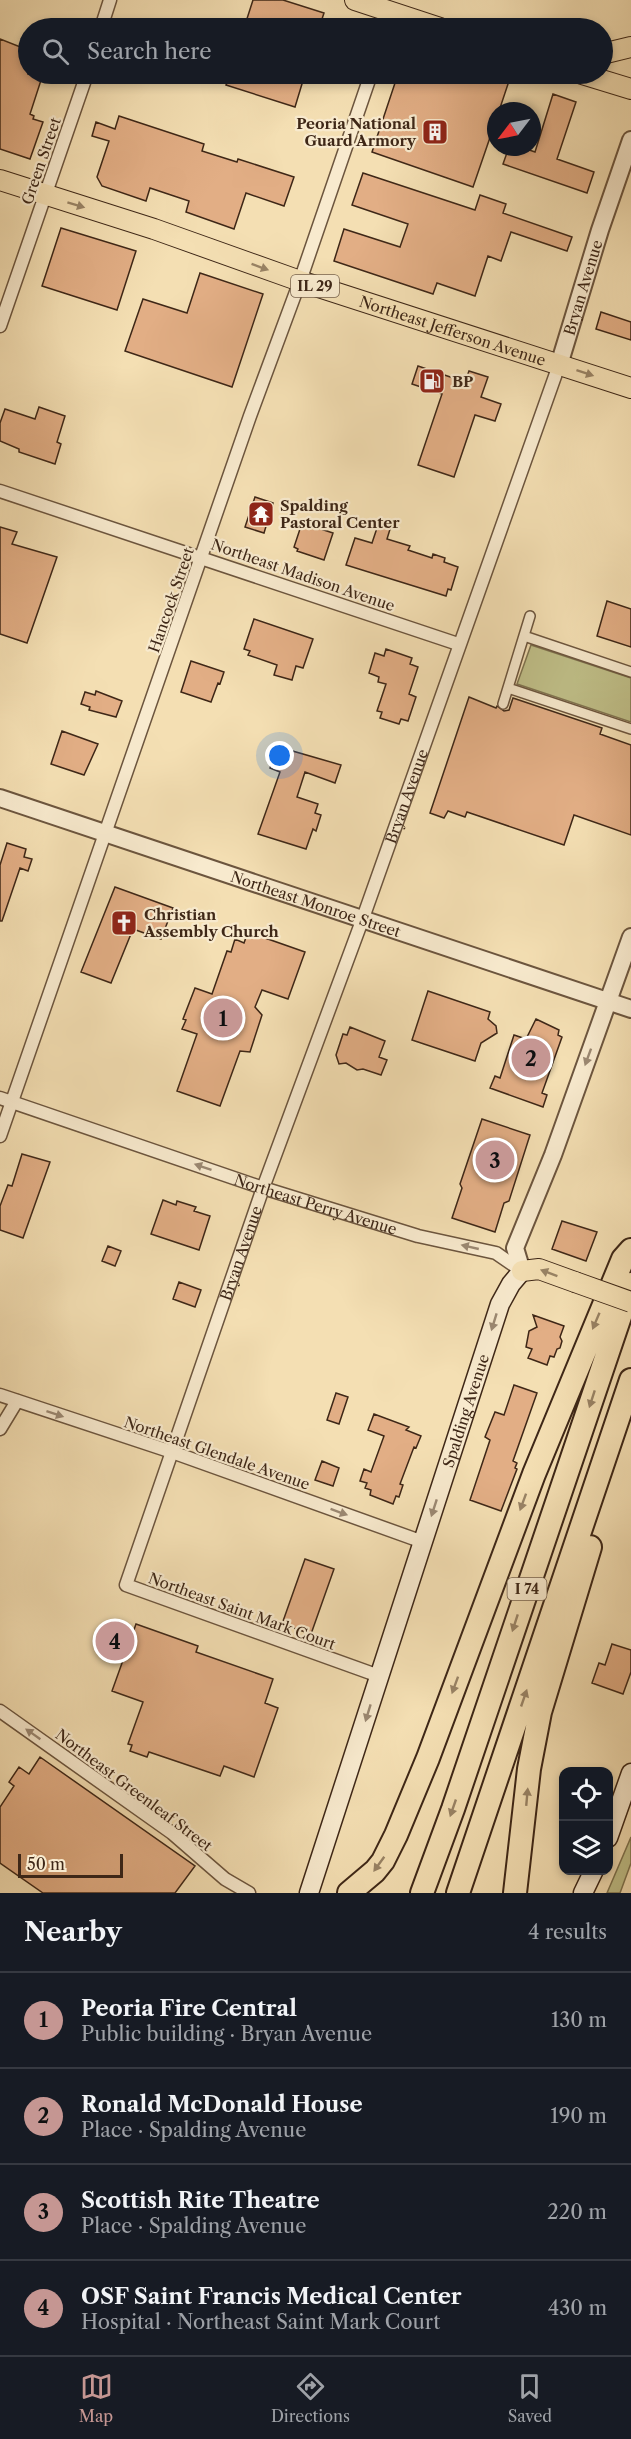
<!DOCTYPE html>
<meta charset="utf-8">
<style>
:root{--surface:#171b24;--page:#20242c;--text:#f1f3f6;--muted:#9ea1a6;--line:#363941;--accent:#c59692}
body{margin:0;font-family:"Libre Caslon Text",serif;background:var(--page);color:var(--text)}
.controls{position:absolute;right:18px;bottom:18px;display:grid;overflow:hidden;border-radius:12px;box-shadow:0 3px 9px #0003}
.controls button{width:54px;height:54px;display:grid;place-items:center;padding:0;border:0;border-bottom:2px solid var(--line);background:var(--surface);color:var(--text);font:30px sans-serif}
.compass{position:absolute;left:487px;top:102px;width:54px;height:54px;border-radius:50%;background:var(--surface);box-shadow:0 3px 9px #0003;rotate:238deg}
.scale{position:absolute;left:18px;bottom:15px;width:105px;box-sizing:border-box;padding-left:6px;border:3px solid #3e2717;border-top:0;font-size:16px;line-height:21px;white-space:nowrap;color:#3e2717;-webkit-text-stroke:4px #f8eace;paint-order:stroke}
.you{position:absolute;left:280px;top:756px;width:21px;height:21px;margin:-15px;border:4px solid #fff;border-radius:50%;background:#1a73e8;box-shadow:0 0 0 9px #1a73e833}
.badge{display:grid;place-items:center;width:39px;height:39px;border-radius:50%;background:var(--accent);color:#111;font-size:20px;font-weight:700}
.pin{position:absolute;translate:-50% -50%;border:3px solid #fff;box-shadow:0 2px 6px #0006}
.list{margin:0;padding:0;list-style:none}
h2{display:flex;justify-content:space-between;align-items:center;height:78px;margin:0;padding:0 24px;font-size:26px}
h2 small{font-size:20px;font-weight:400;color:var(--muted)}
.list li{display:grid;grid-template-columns:39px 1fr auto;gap:18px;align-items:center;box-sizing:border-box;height:96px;padding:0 24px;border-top:2px solid var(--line)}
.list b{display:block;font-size:22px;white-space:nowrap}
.list p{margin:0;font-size:20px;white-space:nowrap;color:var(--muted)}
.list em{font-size:20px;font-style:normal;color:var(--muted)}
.icon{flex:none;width:33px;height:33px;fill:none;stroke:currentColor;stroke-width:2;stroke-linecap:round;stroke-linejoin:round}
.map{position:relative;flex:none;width:631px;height:1893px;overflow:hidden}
.search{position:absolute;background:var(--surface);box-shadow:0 3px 9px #0003;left:18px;right:18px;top:18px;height:66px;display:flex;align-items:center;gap:15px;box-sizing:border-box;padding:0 21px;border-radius:33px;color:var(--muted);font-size:22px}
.sheet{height:462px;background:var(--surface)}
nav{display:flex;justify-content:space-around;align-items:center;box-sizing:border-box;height:84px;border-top:2px solid var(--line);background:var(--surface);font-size:16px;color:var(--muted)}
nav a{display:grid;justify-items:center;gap:3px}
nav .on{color:var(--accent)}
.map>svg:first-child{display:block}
.green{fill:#c0c089;stroke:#7f7450;stroke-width:1.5}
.building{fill:#e2ae85;stroke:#3e2717;stroke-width:1.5}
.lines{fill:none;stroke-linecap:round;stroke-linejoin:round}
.pedestrian-casing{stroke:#6c553e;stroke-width:12}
.minor-casing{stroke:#6c553e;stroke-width:15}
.tertiary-casing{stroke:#6c553e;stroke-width:20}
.secondary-casing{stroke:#3e2717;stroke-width:21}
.primary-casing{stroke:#3e2717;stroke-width:22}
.motorway-casing{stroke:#3e2717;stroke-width:26}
.pedestrian{stroke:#f8eace;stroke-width:9}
.minor{stroke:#f8eace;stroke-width:12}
.tertiary{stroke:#f8eace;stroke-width:16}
.secondary{stroke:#f8eace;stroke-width:18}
.primary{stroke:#f4dfb3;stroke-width:20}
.motorway{stroke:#f4dfb3;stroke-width:22}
.primary-bridge-casing{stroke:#3e2717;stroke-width:22;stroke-linecap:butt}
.primary-bridge{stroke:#f4dfb3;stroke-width:20}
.oneway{fill:#998365}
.oneway2{fill:#9b8872}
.labels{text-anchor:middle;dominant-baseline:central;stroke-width:4.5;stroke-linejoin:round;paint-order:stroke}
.shield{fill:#f8eace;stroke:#76624e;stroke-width:1.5}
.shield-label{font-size:14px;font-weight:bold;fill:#3e2717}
.poi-label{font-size:15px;font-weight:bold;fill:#3e2717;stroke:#f8eace;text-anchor:start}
.street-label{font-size:15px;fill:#3e2717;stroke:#f8eace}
</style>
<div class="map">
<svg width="631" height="1893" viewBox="0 0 631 1893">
<rect width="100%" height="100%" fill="#f4dfb3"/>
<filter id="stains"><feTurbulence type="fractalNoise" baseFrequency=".00333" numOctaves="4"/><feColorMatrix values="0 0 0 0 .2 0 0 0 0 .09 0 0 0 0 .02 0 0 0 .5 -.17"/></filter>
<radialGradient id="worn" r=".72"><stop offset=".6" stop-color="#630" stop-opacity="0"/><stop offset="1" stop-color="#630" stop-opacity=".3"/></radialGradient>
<path class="green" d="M531 645 631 678V722L517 684Z
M631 1837V1863L620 1893H607Z"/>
<path class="building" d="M253 0H283L324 13 319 28H244Z
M0 39 28 50V74H43L30 114 34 116 33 119 43 122 30 159 0 149Z
M230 74H305L295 107 226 85Z
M398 74H488L509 81 499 111H496V120L473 187 372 152Z
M553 94 576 102 557 159 594 172 587 193 503 164 509 147H521L535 152Z
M119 116 204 144 202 151 237 162 238 159 294 177 284 206 246 193 234 229 186 212 189 201 150 188 146 201 102 186 97 177 109 141 92 136 96 122 115 129Z
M363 173 475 210 480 195 506 204 503 213 572 237 567 251 511 232 501 261 488 256 475 296 437 283 433 294 334 261 344 229 400 247 408 224 352 205Z
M61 228 136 251 117 310 42 286Z
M200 273 263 294 232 387 125 351 143 299 187 313Z
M601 312 631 322V340L596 329Z
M418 366 465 382 469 371 488 377 481 397 501 404 495 421 475 415 454 477 418 465 442 394 412 384Z
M39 407 65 416 57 442 61 444 55 464 19 452V449L0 441V423L5 409 35 419Z
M255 497 273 503 264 533 245 527Z
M379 522 391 526 387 539 410 546 408 550 432 558 433 554 445 558 444 562 458 567 451 590 448 589 446 596 346 565 355 538 372 543Z
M302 523 333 533 324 560 297 551 298 549 294 547Z
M0 527 17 532 12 544 57 557 27 643 0 634Z
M607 601 631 609V647L597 636Z
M254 619 313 639 303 668 296 666 292 680 274 675 277 665 248 655 250 651 244 649Z
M386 649 412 658 410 664 418 667 409 694 416 697 408 721 401 719 399 724 380 718 382 712 377 711 386 684 378 682 379 677 369 673 375 653 384 656Z
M191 661 224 672 220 684 218 683 211 702 181 692Z
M96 691 122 701 116 717 89 710 90 707 81 704 85 692 95 695Z
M469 697 496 708 497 706 504 711 509 710 513 698 602 728 600 734 631 745V835L574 815 564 845 467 812 465 817 448 811 444 818 430 813Z
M62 731 98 744 84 775 51 764Z
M276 750 287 754 289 750 341 765 335 783 305 772 297 797 318 804 315 813 321 815 316 831 313 829 306 849 258 834 280 772 270 768Z
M7 843 26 849 24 857 32 859 28 871 20 868 2 921H0V865Z
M115 887 173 908 161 939 133 929 111 983 81 972Z
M248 932 305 952 288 999 262 990 255 1007 262 1015 250 1052 240 1051 220 1106 177 1091 197 1034 182 1029 186 1020 183 1019 195 988 212 994 227 951 231 952 235 939 244 943Z
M428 991 490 1012 488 1019 496 1026 497 1033 481 1043 475 1061 412 1040Z
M536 1019 559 1030 558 1035 562 1037 542 1093 547 1095 543 1107 490 1088 495 1076 500 1078 514 1035 526 1039Z
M350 1027 385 1041 379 1057 387 1060 381 1075 363 1069 357 1070 346 1063 339 1064 336 1055 343 1034 347 1035Z
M482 1119 530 1135 509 1201 504 1203 495 1232 452 1218 462 1188 460 1184Z
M22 1154 50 1162 23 1238 0 1230V1206L8 1185 12 1186Z
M163 1200 176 1205 177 1201 196 1207 194 1211 210 1216 199 1250 151 1234Z
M562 1221 597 1232 586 1261 552 1249Z
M108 1246 121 1251 115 1266 102 1261Z
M179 1282 201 1290 195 1307 173 1299Z
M533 1315 564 1326 560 1337 562 1341 560 1348 557 1349 554 1357 550 1356 547 1365 528 1358 532 1349 526 1347 529 1331 537 1327Z
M514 1385 537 1393 513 1461 517 1463 515 1468 517 1469 501 1511 470 1500 490 1440 485 1437 495 1412 504 1415Z
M336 1393 348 1397 339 1424 327 1420Z
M374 1414 409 1427 406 1430 421 1436 416 1448 414 1447 400 1484 403 1485 399 1497 396 1496 393 1504 370 1495 371 1490 365 1488 367 1483 360 1481 364 1469 371 1472 384 1436 368 1430Z
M322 1461 339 1468 333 1486 315 1480Z
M305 1559 334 1569 311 1634 282 1624Z
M136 1624 198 1646 196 1652 273 1679 265 1703 278 1708 254 1777 224 1766 220 1776 149 1752 147 1757 130 1751 132 1745 128 1744 143 1702 112 1691Z
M612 1644 631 1650V1672L623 1694 592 1683 599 1663 605 1665Z
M40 1757 195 1866 175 1893H43L0 1863V1807L14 1786 9 1782 19 1767 29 1774Z"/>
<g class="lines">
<defs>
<path id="pedestrian" d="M524 636 631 672
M508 688 631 729
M503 704 530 616"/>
<g id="minor">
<path d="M101 28 110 0"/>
<path d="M387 28 392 13"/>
<path d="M0 326 87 74"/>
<path d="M0 491 458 644"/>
<path id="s1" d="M0 1098 263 1188 418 1236 496 1253 522 1271"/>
<path d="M0 1136 250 416 300 281 371 74"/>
<path d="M0 1395 172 1452 423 1542"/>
<path d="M0 1429 17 1401"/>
<path id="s2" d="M379 1676 126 1585 263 1188 363 918 559 365"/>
<path d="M0 1711 172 1833 225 1879 249 1893"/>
</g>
<g id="tertiary">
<path id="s3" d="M559 365 600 230 631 140"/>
<path id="s4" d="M0 798 631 1009"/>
<path d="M522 1271 515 1248 553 1155 631 937"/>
</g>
<g id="secondary">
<path d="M608 1838 631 1773"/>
<path id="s5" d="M309 1893 500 1304 511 1284 522 1271"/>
<path d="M583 1893 594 1870"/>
</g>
<g id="primary">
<path d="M355 0 440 28"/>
<path d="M602 54 631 47"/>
<path d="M582 74 631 89"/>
<path id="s6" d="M0 180 154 229 300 281 631 388"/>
<path d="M522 1271 539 1269 575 1282"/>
</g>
<path id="motorway" d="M349 1893 375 1871 383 1861 396 1835 428 1758 534 1474 623 1259 631 1250
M422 1893 453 1809 631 1284
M458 1893 631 1380
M515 1893 529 1769 540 1712 590 1547"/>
</defs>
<use href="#pedestrian" class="pedestrian-casing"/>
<use href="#minor" class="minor-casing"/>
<use href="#tertiary" class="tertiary-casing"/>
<use href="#secondary" class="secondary-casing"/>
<use href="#primary" class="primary-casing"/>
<use href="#motorway" class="motorway-casing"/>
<use href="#pedestrian" class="pedestrian"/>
<use href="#minor" class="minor"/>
<use href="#tertiary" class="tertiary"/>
<use href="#secondary" class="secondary"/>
<use href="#primary" class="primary"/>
<use href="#motorway" class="motorway"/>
<defs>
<path id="primary-bridge" d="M575 1282 631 1302"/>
</defs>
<use href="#primary-bridge" class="primary-bridge-casing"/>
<use href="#primary-bridge" class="primary-bridge"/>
</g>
<defs><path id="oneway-solid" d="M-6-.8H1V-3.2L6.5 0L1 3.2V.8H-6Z" transform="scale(1.5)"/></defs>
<g class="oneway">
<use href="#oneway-solid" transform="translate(76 205) rotate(17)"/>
<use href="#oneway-solid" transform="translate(260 267) rotate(20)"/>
<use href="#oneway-solid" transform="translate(585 373) rotate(18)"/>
<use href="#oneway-solid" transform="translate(549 1273) rotate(-159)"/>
<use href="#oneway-solid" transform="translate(596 1321) rotate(113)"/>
<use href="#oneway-solid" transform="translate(592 1399) rotate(108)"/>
<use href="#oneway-solid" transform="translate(523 1502) rotate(110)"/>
<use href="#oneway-solid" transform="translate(515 1623) rotate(108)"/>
<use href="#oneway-solid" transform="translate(455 1685) rotate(110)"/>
<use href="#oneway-solid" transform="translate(524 1698) rotate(-71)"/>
<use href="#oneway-solid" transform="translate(527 1797) rotate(-85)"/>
<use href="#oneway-solid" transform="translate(453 1808) rotate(109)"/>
<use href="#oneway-solid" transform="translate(379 1864) rotate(126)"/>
</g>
<g class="oneway2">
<use href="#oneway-solid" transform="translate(588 1057) rotate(110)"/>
<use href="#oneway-solid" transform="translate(203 1167) rotate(-161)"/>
<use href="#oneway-solid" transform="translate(470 1247) rotate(-167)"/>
<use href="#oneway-solid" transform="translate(494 1322) rotate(107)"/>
<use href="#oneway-solid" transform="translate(55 1414) rotate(18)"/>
<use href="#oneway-solid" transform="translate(434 1508) rotate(108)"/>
<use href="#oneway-solid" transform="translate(339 1512) rotate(20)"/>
<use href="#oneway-solid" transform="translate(368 1713) rotate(107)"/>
<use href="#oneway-solid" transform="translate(33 1734) rotate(-145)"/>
</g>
<defs>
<symbol id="building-square" viewBox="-11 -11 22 22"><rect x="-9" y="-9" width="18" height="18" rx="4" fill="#8f2418" stroke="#f8eace"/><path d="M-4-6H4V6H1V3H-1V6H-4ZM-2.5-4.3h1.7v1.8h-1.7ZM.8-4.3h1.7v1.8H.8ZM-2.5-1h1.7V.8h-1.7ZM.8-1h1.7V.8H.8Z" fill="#fff"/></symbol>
<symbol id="fuel-square" viewBox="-11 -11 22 22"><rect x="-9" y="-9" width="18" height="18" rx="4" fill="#8f2418" stroke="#f8eace"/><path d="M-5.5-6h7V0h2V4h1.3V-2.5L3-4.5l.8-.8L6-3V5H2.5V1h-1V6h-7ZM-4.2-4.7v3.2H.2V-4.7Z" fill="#fff"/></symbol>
<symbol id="temple-square" viewBox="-11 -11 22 22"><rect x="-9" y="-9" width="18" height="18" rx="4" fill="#8f2418" stroke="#f8eace"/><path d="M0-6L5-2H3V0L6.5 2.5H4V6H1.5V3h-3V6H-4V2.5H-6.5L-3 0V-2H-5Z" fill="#fff"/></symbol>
<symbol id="church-square" viewBox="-11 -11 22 22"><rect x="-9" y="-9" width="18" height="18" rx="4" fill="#8f2418" stroke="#f8eace"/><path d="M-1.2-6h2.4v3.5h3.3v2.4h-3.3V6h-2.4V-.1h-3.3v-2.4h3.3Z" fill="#fff"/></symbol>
</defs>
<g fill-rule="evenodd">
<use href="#building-square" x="420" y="117" width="30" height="30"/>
<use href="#fuel-square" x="417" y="366" width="30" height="30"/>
<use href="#temple-square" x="246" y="499" width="30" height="30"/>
<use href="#church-square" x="109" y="908" width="30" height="30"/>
</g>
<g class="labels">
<g class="shield">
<rect x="291" y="275" width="48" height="22" rx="4.5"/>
<rect x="507.5" y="1578" width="39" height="22" rx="4.5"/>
</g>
<g class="shield-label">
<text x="315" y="286">IL 29</text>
<text x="527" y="1589">I 74</text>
</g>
<g class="poi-label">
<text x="416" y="123" text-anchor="end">Peoria National<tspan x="416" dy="17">Guard Armory</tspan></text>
<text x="452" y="381">BP</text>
<text x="280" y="505">Spalding<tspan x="280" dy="17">Pastoral Center</tspan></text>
<text x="144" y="914">Christian<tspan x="144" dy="17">Assembly Church</tspan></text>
</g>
<g class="street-label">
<text transform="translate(41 161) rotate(-71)">Green Street</text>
<text stroke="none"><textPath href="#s3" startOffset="81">Bryan Avenue</textPath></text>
<text stroke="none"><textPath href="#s6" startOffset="477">Northeast Jefferson Avenue</textPath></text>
<text transform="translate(303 575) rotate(19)">Northeast Madison Avenue</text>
<text transform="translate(171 600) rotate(-71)">Hancock Street</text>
<text stroke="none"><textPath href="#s2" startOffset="1106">Bryan Avenue</textPath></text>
<text stroke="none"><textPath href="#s4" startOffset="333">Northeast Monroe Street</textPath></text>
<text stroke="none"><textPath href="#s1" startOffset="333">Northeast Perry Avenue</textPath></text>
<text stroke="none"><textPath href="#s2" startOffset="620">Bryan Avenue</textPath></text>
<text stroke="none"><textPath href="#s5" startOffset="507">Spalding Avenue</textPath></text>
<text transform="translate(217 1453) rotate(19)">Northeast Glendale Avenue</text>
<text transform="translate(242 1611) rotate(20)">Northeast Saint Mark Court</text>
<text transform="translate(134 1790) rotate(37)">Northeast Greenleaf Street</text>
</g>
</g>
<rect width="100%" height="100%" filter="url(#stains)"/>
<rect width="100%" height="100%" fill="url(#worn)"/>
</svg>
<div class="controls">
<button><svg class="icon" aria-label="locate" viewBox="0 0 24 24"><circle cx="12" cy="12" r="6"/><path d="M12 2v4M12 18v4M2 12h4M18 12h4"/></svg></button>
<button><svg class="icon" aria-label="layers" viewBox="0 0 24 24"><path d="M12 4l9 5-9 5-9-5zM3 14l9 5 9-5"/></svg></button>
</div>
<svg class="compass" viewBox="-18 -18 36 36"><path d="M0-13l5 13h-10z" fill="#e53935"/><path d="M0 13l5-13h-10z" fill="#9ea1a6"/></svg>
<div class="scale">50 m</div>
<div class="you"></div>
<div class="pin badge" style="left:223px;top:1018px">1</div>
<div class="pin badge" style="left:531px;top:1058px">2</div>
<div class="pin badge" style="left:495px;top:1160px">3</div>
<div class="pin badge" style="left:115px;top:1641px">4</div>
<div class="search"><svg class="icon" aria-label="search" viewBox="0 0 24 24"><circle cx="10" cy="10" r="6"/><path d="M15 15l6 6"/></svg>Search here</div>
</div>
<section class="sheet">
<h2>Nearby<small>4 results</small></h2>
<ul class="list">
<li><span class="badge">1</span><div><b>Peoria Fire Central</b><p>Public building · Bryan Avenue</p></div><em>130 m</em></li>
<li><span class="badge">2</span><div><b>Ronald McDonald House</b><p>Place · Spalding Avenue</p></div><em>190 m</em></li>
<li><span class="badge">3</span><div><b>Scottish Rite Theatre</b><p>Place · Spalding Avenue</p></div><em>220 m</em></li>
<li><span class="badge">4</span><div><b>OSF Saint Francis Medical Center</b><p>Hospital · Northeast Saint Mark Court</p></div><em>430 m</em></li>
</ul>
</section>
<nav>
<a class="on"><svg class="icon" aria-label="map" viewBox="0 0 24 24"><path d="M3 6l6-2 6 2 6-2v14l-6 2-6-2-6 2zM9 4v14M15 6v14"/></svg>Map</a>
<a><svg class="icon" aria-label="directions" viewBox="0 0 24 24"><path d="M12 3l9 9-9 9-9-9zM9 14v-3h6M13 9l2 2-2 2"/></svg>Directions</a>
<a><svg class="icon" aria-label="saved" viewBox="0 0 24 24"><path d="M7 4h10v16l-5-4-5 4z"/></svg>Saved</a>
</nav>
